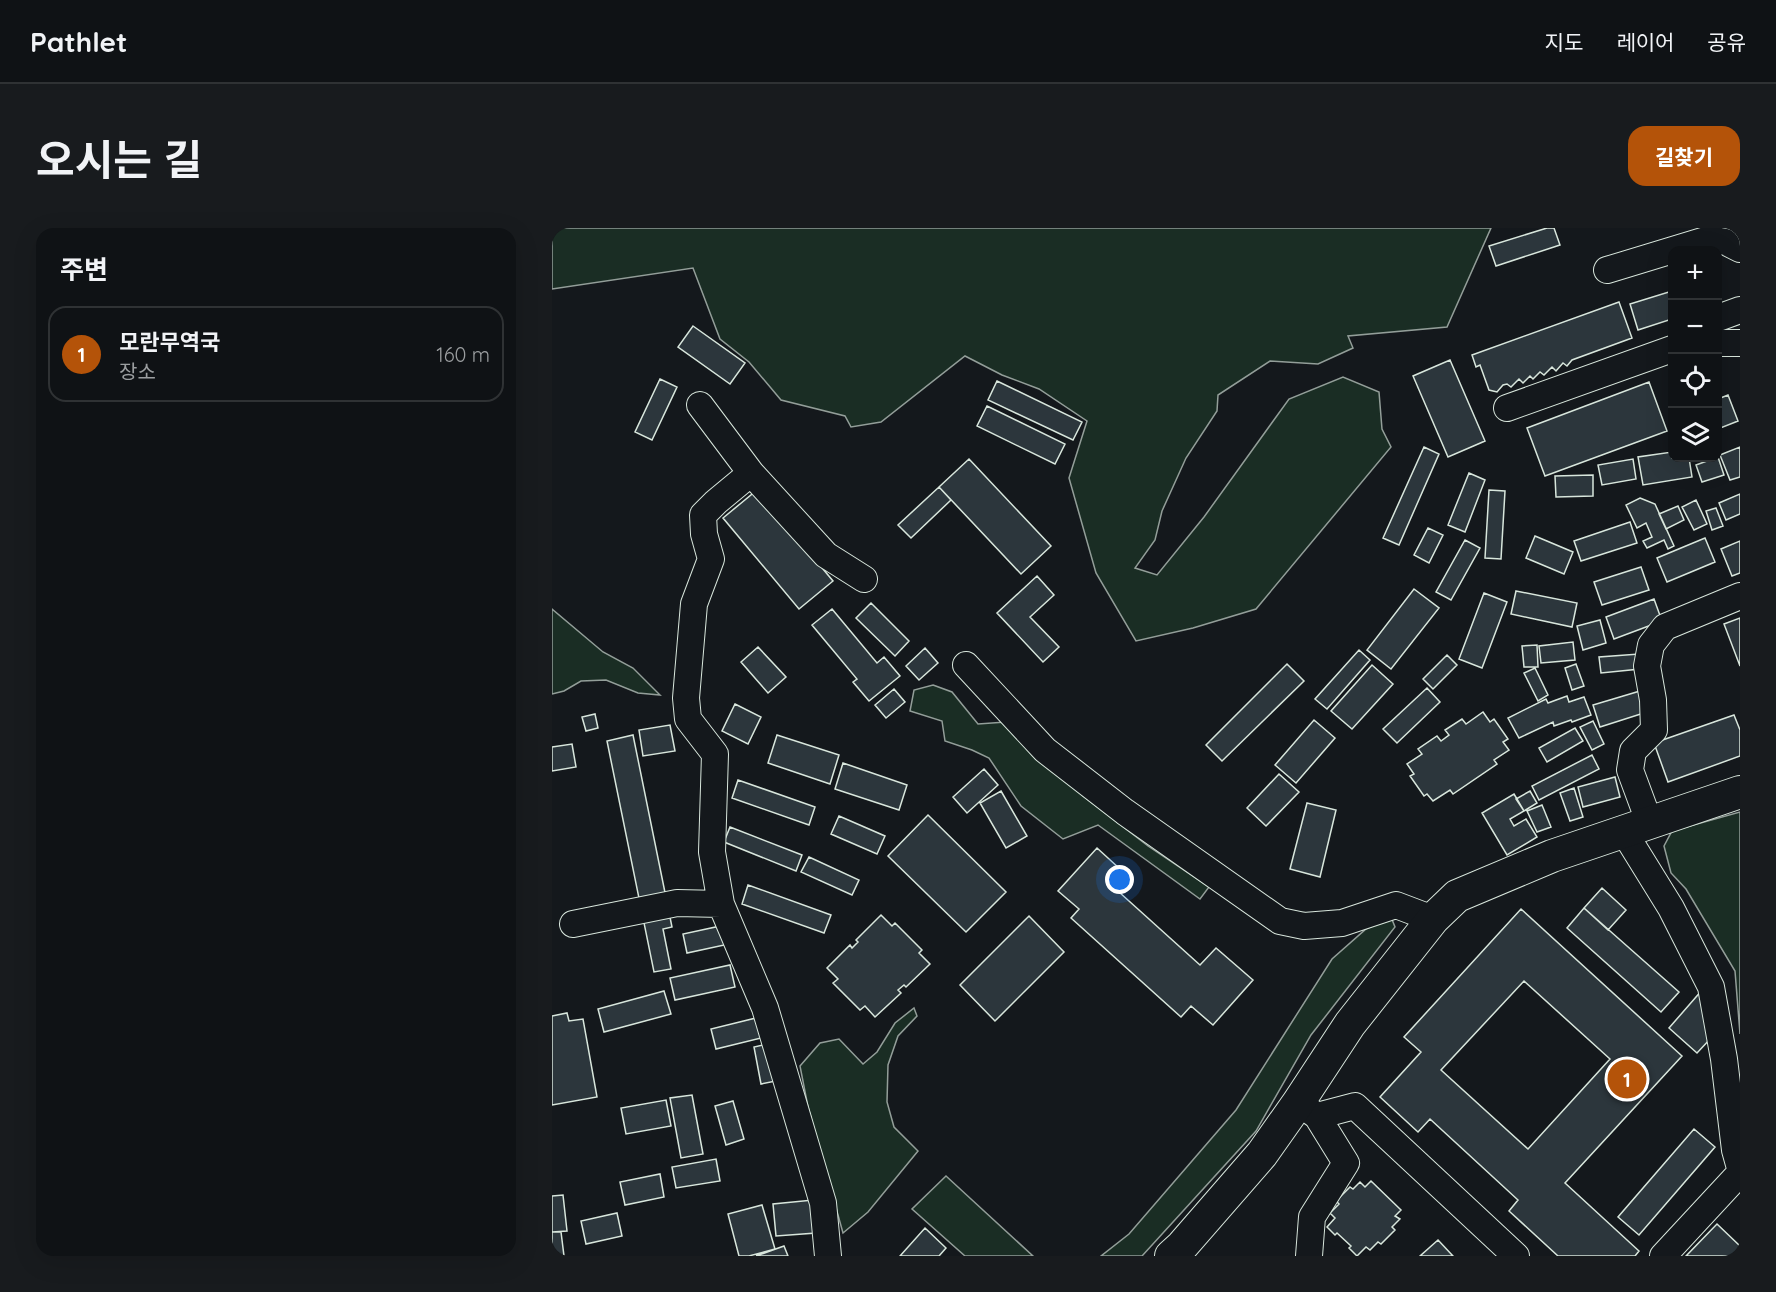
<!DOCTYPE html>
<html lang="ko">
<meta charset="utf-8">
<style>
:root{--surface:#0f1215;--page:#181b1e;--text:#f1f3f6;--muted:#9b9ea0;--line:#2f3234;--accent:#b45309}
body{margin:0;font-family:Quicksand,"Noto Sans KR",sans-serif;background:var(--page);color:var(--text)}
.controls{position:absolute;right:18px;top:18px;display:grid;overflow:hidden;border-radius:12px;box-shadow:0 6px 24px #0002}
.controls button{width:54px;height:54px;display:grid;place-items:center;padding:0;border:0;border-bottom:2px solid var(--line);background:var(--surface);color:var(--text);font:30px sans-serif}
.you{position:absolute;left:568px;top:652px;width:21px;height:21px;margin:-15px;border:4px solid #fff;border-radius:50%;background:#1a73e8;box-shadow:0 0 0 9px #1a73e833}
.badge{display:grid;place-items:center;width:39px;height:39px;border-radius:50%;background:var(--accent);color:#fff;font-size:20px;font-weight:700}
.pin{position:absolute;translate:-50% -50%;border:3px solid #fff;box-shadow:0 2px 6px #0006}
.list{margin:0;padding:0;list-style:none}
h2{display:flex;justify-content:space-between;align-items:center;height:78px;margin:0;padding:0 24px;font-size:26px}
h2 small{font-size:20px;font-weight:400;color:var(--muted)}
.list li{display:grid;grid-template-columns:39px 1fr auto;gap:18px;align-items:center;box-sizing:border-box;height:96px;margin:0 12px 12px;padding:0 12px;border:2px solid var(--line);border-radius:18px}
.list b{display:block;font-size:22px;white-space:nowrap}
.list p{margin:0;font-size:20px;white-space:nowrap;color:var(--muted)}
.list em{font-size:20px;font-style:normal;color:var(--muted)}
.icon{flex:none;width:33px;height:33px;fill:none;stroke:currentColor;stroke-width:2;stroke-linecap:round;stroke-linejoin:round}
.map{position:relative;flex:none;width:1188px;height:1028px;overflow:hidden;border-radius:18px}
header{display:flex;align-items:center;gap:36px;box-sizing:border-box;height:84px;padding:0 30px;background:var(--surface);border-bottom:2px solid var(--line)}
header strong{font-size:28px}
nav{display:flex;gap:33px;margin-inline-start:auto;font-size:21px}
.intro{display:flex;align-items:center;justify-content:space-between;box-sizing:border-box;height:144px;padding:0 36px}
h1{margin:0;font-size:42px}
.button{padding:15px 27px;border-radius:18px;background:var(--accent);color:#fff;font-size:21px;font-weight:700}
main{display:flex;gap:36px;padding:0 36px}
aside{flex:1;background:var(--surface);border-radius:18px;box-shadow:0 6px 24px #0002}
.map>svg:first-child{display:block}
.green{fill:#1a2d24;stroke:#939e99;stroke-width:1.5}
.building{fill:#2c363c;stroke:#d8e6dc;stroke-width:1.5;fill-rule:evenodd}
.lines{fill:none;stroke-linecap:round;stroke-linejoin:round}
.minor-casing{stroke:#d8e6dc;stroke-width:28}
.major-casing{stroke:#d8e6dc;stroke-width:34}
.minor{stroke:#14181c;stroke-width:26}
.major{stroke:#14181c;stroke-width:32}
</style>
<header>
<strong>Pathlet</strong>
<nav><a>지도</a><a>레이어</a><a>공유</a></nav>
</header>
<div class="intro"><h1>오시는 길</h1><a class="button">길찾기</a></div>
<main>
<aside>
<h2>주변<small></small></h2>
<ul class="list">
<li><span class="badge">1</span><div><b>모란무역국</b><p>장소</p></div><em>160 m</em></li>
</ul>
</aside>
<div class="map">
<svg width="1188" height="1028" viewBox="0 0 1188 1028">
<rect width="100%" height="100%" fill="#14181c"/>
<path class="green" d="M0 0H939L895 99 796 108 801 120 766 136 718 133 666 167 665 183 634 230 610 283 603 312 583 340 605 347 652 289 737 171 791 149 827 164 830 201 839 219 704 381 641 400 584 413 544 345 517 250 535 193 487 161 450 147 413 128 329 194 299 199 293 188 229 172 197 134 168 111 141 40 0 61Z
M0 381 51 424 81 440 108 467 86 465 54 452 29 453 12 463 0 466Z
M381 457 400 464 426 496 454 494 531 568 596 618 657 659 648 671 546 597 511 611 469 578 437 530 420 522 393 513 390 493 358 483 362 462Z
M1188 584V806L1183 743 1134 661 1119 645 1112 618 1120 603Z
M839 689 843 699 759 807 704 903 590 1028H549L577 1006 684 882 780 731 814 701Z
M362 780 365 788 346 808 336 837 335 874 342 899 366 923 316 984 291 1005 256 879 248 838 268 815 287 811 311 836 325 824 343 795Z
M394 948 481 1028H413L360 981Z"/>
<path class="building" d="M995 0H1002L1008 17 944 38 937 18Z
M1120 63V91L1086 102 1078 76Z
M1067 74 1080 110 1020 132 1015 138 1011 135 1004 143 1000 139 992 147 988 144 981 151 978 148 971 155 967 151 959 159 955 156 951 157 945 164 937 162 928 137 924 139 920 127Z
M141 98 193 135 178 156 126 119Z
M898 132 933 213 896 229 861 148Z
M108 151 125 159 100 212 83 204Z
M445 153 530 194 521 212 436 172Z
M1097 154 1115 203 993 248 975 200Z
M1176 167 1186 193 1166 201V171Z
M435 178 513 216 503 236 425 198Z
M872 219 887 226 847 317 831 310Z
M1188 219V249L1178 252 1168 227Z
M1120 224V230H1137L1140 249 1091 257 1086 229Z
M1166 229 1172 247 1150 254 1144 237Z
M417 231 499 318 469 346 387 259Z
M1081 231 1084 251 1050 257 1046 237Z
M917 245 933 252 913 304 896 297Z
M1041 247V268L1004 269 1003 248Z
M387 259 399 272 359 310 346 297Z
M205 262 281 353 247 381 171 290Z
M937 262 953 263 949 331 933 330Z
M1188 266V286L1174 292 1167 275Z
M1088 270 1103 276 1122 318 1116 321 1112 312 1095 320 1091 313 1100 309 1094 295 1085 300 1074 277Z
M1144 272 1155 296 1142 302 1130 279Z
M1126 278 1132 292 1114 301 1107 286Z
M1164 280 1171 298 1160 302 1154 283Z
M1078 294 1085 315 1029 333 1022 313Z
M876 300 891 307 877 335 862 327Z
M983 308 1021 324 1012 346 974 330Z
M1153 310 1163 334 1115 354 1105 330Z
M913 312 928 320 899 372 884 364Z
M1188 313V345L1180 348 1169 321Z
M1089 339 1097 362 1050 377 1042 354Z
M485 348 502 367 478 389 507 419 491 434 445 385Z
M862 361 887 380 839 441 815 422Z
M964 363 1025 375 1020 399 959 386Z
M932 365 955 374 930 440 907 431Z
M1102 371 1110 393 1062 411 1054 389Z
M319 375 357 413 343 428 304 390Z
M280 381 325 435 332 429 348 448 317 473 301 454 305 451 260 397Z
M1188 390V438L1172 396Z
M1048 392 1054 415 1031 422 1025 398Z
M1021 414 1023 432 989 435 987 418Z
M985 417 986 439H972L970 418Z
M206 419 234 449 216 465 189 434Z
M373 420 386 435 367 452 354 438Z
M807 422 818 432 775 481 763 471Z
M1087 426 1088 441 1049 445 1047 429Z
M895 427 905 437 881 461 871 451Z
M735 436 752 453 670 533 654 517Z
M1024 436 1032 458 1020 462 1013 440Z
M820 437 841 456 800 501 779 483Z
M983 440 996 467 986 473 972 445Z
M875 460 888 474 845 515 831 501Z
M342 461 353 474 334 490 323 477Z
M1088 463 1095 484 1048 499 1041 477Z
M1015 468 1017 474 1032 469 1039 487 1020 494 1019 492 1002 498 1001 494 967 510 956 490 994 471 996 475Z
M183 476 209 489 196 516 170 503Z
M931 484 938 494 942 491 956 511 951 514 957 522 942 532 945 536 901 566 898 562 881 573 875 566 872 568 858 548 862 546 855 536 870 526 866 521 885 508 889 513 897 507 893 502 910 491 914 496Z
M43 486 46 500 34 503 30 489Z
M1182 487 1188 502V528L1116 554 1102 515Z
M762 492 783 510 744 555 723 537Z
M1041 493 1052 516 1040 522 1028 499Z
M118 497 123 523 91 528 87 502Z
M1023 500 1031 513 995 534 987 520Z
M81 507 120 699 111 701 119 741 102 744 55 513Z
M225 507 287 527 278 556 216 535Z
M20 516 24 539 0 543V519Z
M1040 527 1047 541 987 572 980 558Z
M291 535 355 557 347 582 283 561Z
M432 541 446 557 415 585 401 569Z
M727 546 747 564 714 598 695 580Z
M1063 549 1068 569 1031 579 1026 559Z
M186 552 263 579 257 597 180 570Z
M1022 560 1031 589 1018 593 1008 565Z
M449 563 475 608 454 620 428 575Z
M978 563 985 575 972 583 964 571Z
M962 566 972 583 958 591 962 598 974 591 985 609 955 627 930 585Z
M755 575 784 582 768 649 738 641Z
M990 577 999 599 985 604 975 583Z
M376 587 454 664 414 704 336 628Z
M287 588 333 608 325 626 279 606Z
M178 599 250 627 244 643 172 614Z
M545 620 579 651 567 664 648 737 664 720 701 752 661 797 639 778 629 789 519 690 527 681 506 663Z
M257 629 307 652 300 667 249 644Z
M196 657 279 687 272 705 190 676Z
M1050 660 1074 682 1056 702 1032 680Z
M1032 680 1127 764 1109 784 1015 700Z
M969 681 1130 828 1013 955 1087 1023 1083 1028H1006L957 983 966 972 878 891 866 904 828 869 869 824 852 809ZM972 753 1058 831 976 921 889 842Z
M329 687 340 698 343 695 370 722 367 725 378 736 354 759 352 757 346 762 349 765 323 789 313 778 308 782 281 755 286 751 275 740 298 717 300 720 306 714 304 712Z
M477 688 512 724 443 793 408 757Z
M173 697 177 716 135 725 131 706Z
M178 737 183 759 123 772 118 750Z
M1151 761 1159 810 1145 825 1117 800Z
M112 763 119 786 52 804 46 781Z
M15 785 17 793 31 791 45 869 0 877V788Z
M208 789 213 809 164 821 159 801Z
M216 816 224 853 209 856 202 819Z
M140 867 151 926 129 930 118 870Z
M114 872 119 898 74 906 69 880Z
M181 873 192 911 174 917 163 878Z
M1142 901 1163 919 1087 1007 1066 989Z
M164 931 168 953 124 960 120 939Z
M108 946 112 969 73 977 68 954Z
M819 953 849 982 843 988 848 991 840 999 843 1002 829 1016 826 1014 818 1022 814 1019 805 1028 797 1020 799 1018 785 1005 783 1007 775 999 783 990 778 985 787 976 784 973 798 959 801 961 808 954 813 959Z
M11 967 15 1003 0 1004V968Z
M261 972 264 1005 224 1008 221 976Z
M210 977 223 1021 197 1028H187L176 986Z
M65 985 70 1008 34 1016 29 993Z
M1165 996 1188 1018V1028H1134Z
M373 1000 394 1020 387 1028H348Z
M0 1004H9L12 1028H0Z
M886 1012 901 1028H868Z
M232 1018 236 1028H204Z"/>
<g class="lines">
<defs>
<path id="minor" d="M1055 42 1157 11 1174 14 1188 21
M1166 90 1188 82
M1166 115H1188
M148 177 199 245 164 274 151 287 152 306 159 331 142 376 134 470 136 491 163 526 160 624 169 676 213 780 271 975 276 1028
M955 180 1120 121
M199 245 274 327 312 351
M414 437 493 522 573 584 728 693 752 698 790 695 844 677 881 691
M1098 596 1078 542 1081 523 1102 502 1101 472 1095 438 1099 417 1113 399 1188 368
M1072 604 1119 680 1159 759 1172 831 1183 922 1188 940
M21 696 125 675 169 676
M751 878 765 888 794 935 760 989 757 1028
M765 888 803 878 964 1028
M1111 1028 1188 945"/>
<path id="major" d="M619 1028 630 1018 710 926 746 875 798 796 881 691 905 668 1000 628 1188 564"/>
</defs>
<use href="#minor" class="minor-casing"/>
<use href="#major" class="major-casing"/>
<use href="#minor" class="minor"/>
<use href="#major" class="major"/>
</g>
</svg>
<div class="controls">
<button>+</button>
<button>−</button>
<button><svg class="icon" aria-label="locate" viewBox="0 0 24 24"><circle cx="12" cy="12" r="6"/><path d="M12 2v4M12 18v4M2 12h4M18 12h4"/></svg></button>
<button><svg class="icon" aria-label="layers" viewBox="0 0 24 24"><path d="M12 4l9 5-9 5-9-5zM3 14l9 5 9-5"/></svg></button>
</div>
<div class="you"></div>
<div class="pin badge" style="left:1075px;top:851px">1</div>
</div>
</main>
